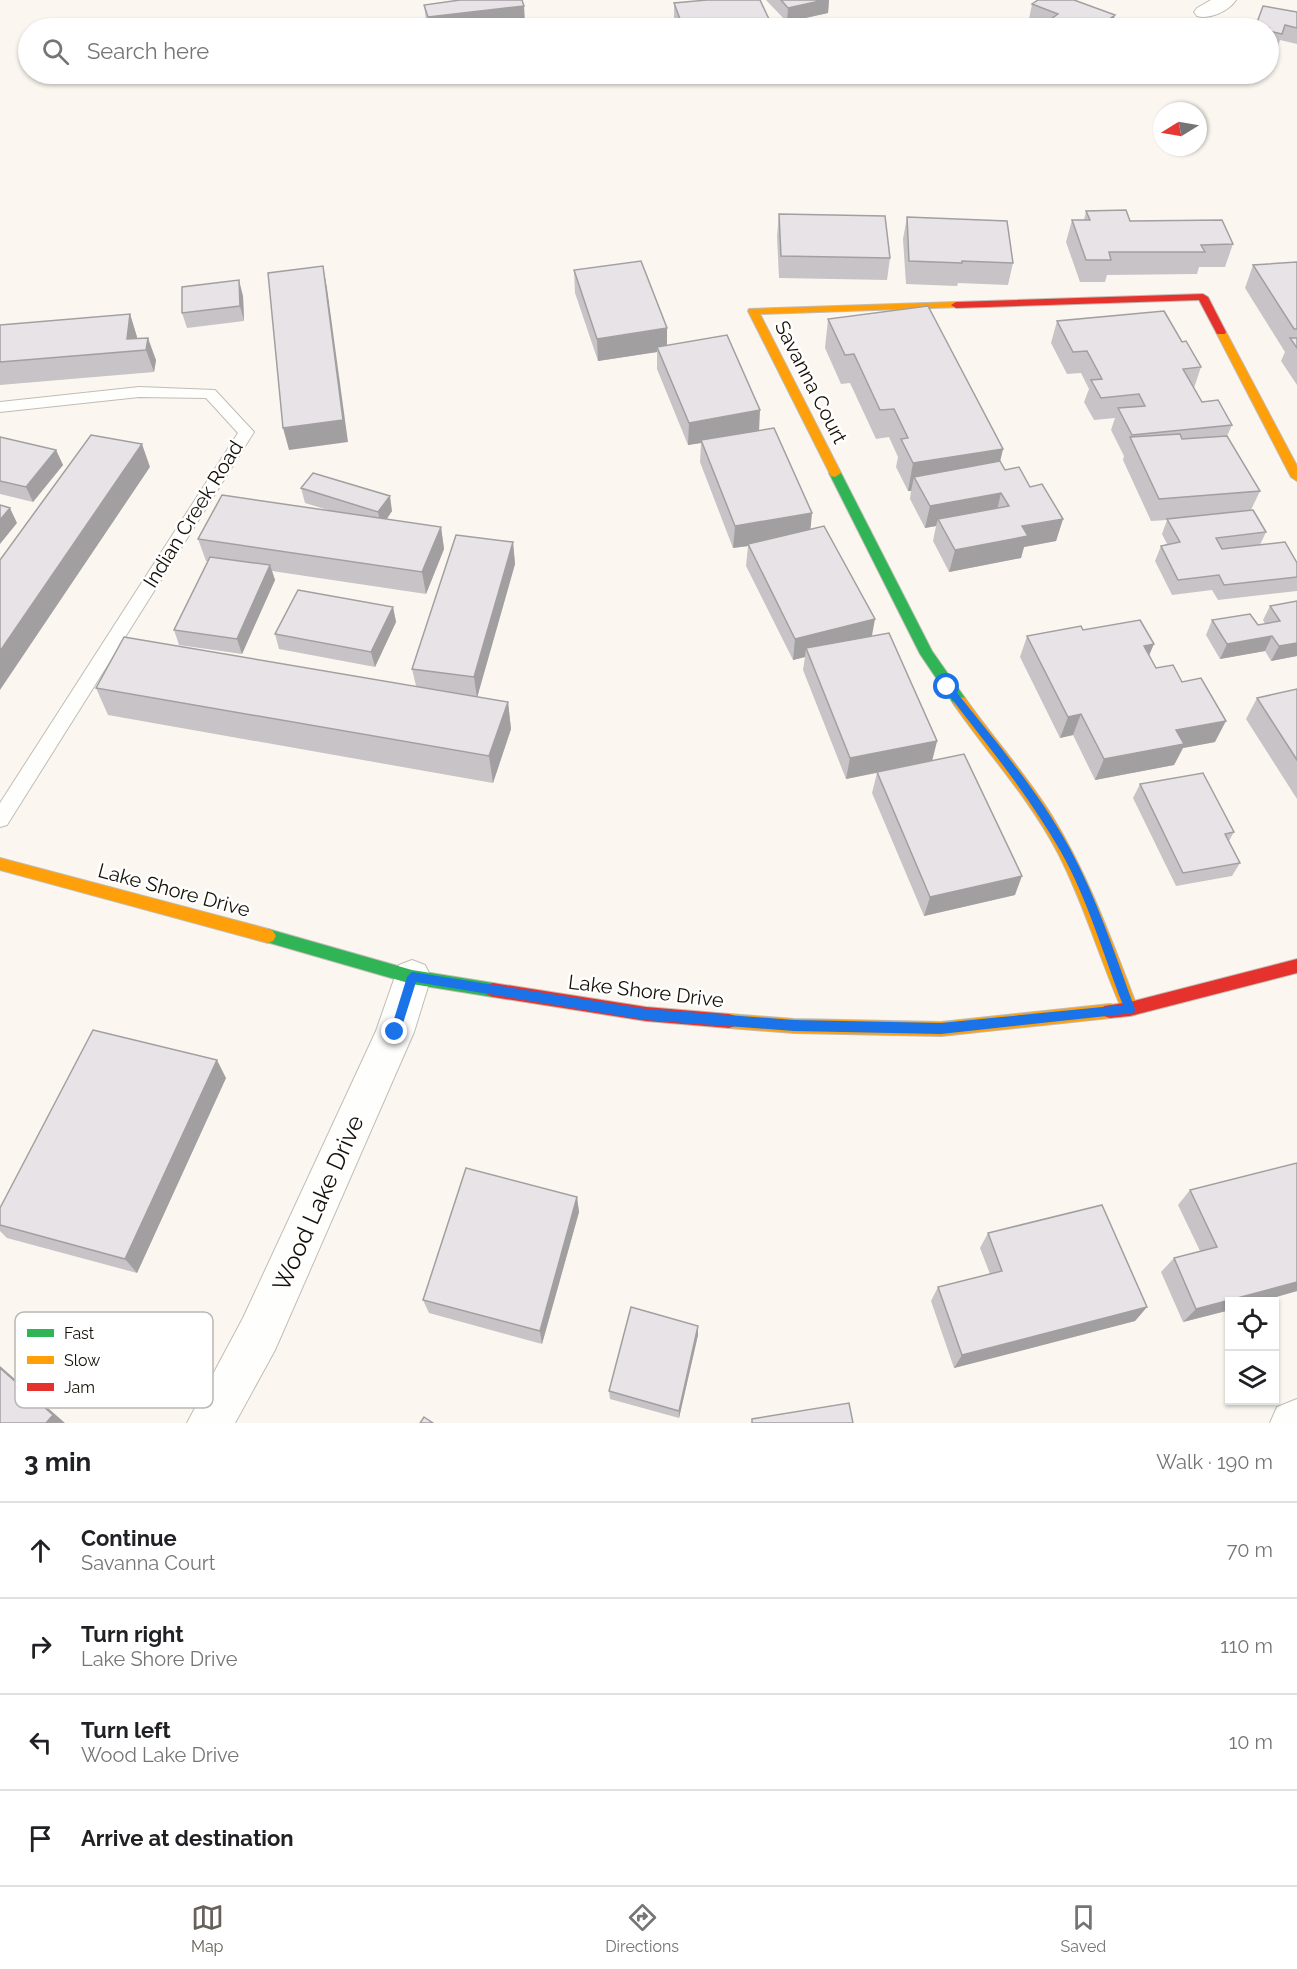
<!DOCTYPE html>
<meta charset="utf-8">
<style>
:root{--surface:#fff;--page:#f2f2f2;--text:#202124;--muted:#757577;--line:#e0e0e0;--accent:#666259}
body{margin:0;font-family:Raleway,sans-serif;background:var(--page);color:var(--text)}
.controls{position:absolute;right:18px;bottom:18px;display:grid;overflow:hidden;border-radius:0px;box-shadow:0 2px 4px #0004}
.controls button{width:54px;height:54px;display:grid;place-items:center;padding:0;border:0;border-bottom:2px solid var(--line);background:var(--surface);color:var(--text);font:30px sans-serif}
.compass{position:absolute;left:1153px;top:102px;width:54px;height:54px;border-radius:50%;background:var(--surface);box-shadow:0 2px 4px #0004;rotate:259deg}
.stop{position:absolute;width:18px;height:18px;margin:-14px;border:4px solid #1a73e8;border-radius:50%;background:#fff}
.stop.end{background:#1a73e8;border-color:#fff;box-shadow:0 2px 6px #0008}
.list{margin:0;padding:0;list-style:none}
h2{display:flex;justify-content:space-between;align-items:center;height:78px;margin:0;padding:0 24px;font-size:26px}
h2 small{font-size:20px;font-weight:400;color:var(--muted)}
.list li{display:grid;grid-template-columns:39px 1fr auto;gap:18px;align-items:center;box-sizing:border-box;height:96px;padding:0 24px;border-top:2px solid var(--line)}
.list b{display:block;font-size:22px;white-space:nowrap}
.list p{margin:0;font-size:20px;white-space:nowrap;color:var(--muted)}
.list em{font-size:20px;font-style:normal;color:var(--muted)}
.icon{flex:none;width:33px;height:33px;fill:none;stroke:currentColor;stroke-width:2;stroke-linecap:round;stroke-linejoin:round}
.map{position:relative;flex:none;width:1297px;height:1423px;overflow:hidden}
.search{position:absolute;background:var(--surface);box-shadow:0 2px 4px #0004;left:18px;right:18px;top:18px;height:66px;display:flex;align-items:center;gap:15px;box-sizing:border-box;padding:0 21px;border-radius:33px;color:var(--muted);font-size:22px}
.sheet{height:462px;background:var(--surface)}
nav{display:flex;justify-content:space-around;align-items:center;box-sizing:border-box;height:84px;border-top:2px solid var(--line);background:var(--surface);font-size:16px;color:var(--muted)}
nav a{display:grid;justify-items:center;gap:3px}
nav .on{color:var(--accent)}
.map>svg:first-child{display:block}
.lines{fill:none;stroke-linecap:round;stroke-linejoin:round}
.lane-casing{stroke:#c1bdb5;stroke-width:2}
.street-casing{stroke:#c1bdb5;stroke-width:2}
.fast-casing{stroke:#c1bdb5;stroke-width:2}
.slow-casing{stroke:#c1bdb5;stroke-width:2}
.jam-casing{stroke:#c1bdb5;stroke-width:2}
.lane{fill:#fefefd;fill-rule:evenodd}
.street{fill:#fefefd;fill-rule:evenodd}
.fast{fill:#30b455;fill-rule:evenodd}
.slow{fill:#ff9f0a;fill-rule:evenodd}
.jam{fill:#e5322d;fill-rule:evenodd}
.wall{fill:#c8c3c6}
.shaded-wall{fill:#a29fa1}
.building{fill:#e8e3e6;stroke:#a29fa1;stroke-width:1.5}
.route{fill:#1a73e8}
.labels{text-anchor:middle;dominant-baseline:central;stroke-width:5;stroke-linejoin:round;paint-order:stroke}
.street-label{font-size:20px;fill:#161107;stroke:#fff}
.near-street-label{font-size:24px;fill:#161107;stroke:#fff}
.key{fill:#fff;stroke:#b9b8b5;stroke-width:1.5}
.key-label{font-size:16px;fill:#161107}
</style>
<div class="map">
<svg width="1297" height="1423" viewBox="0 0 1297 1423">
<rect width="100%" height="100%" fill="#fbf7f0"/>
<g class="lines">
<defs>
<path id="lane" d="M139 387 215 390 254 432 7 825 0 827V803L238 433 206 398 139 397 0 412V402Z"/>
<path id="street" d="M1211 0H1236C1229 11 1209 20 1197 16L1194 12 1197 8Z
M412 960 425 965 431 977 414 1032 275 1350 235 1423H187L243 1318 376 1031 399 965Z
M1297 1399V1423H1270L1277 1407Z"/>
<path id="fast" d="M835 469 841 473 932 651 965 698 967 702 965 706H955L920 654 829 473Z
M268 929 412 970 493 983 498 985 501 990 498 995 493 997 412 984 263 941 260 936 263 931Z"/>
<path id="slow" d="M956 302 961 305 960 307 760 314 841 473 835 477 831 476 748 311 749 309Z
M1221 329 1226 332 1297 466V481L1291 477 1216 332Z
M960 697 965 698C993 738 1026 774 1052 816 1089 876 1113 944 1138 1009L1136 1014 1130 1016 1124 1014C1100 961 1085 905 1058 853 1030 799 989 755 955 706L953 702 955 698Z
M0 858 268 929 273 931 276 936 273 941 268 943 0 870Z
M1110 1004 1116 1006 1118 1011 1116 1016 1110 1018 941 1036 794 1033 729 1028 723 1026 721 1021 723 1016 729 1014 794 1019 941 1022Z"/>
<path id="jam" d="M1203 294 1208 297 1226 332 1225 334H1217L1199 300 956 308 951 305 956 302Z
M1297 959V973L1130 1016 1110 1018 1104 1016 1102 1011 1104 1006 1130 1002Z
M493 983 646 1007 729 1014 735 1016 737 1021 735 1026 729 1028 646 1021 493 997 488 995 485 990 488 985Z"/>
</defs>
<use href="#lane" class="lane-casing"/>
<use href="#street" class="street-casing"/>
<use href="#fast" class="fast-casing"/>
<use href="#slow" class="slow-casing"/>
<use href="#jam" class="jam-casing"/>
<use href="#lane" class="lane"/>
<use href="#street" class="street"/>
<use href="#fast" class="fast"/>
<use href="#slow" class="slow"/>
<use href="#jam" class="jam"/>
</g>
<path class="wall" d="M457 0H522L524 6 525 28H427L424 5 457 1Z
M766 0H829L828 13 787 22Z
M674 3 769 19V28H678L674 18Z
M1032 4 1115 15 1044 24 1029 19Z
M1297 12V44L1280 40 1277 49 1269 47V28Z
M1086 211 1130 221 1233 244 1225 267H1199L1197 274 1107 275 1105 282H1080L1066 242 1072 220H1084Z
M779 214 890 258 887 280 779 278 777 236Z
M907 217 1013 263 1008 285 958 283 957 286 906 284 903 239Z
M1297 262V385L1281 361 1285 352 1245 288 1253 265Z
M574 270 667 345 759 430 810 530 872 636 937 741 932 761 1015 895 924 916 872 793 877 773 846 779 803 670 805 657 793 660 746 566 748 546 733 548 700 462 701 443 688 445 657 369V352L598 361 575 293Z
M243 296 244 321 187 328 182 313Z
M130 314 137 337V339L156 360 154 372 0 385V325Z
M828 319 1003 449 1000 461 1005 470 1030 487 1063 519 1056 541 1024 547 1021 558 949 572 933 541 936 526 925 528 910 499 911 491H908L896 467 898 457 889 437 876 439 850 383 841 384 825 348Z
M1057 321 1182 342 1201 367 1194 388 1202 402 1232 425 1227 436 1260 491 1251 510 1266 532 1260 545 1297 563V591L1218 600 1212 590 1172 595 1155 561 1161 546 1167 544 1162 534 1167 520 1151 521 1123 460 1124 456 1111 430 1115 418 1094 420 1084 402 1089 389 1081 373 1067 374 1051 343Z
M0 437 56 450 63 465 33 502 0 494Z
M301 488 392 511 387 519 441 527 444 549 426 594 272 571 275 580 242 654 179 645 174 630 208 561H206L198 539 328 510 305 503Z
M513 542 515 564 477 697 508 702 511 729 493 783 108 715 96 688 416 686 412 669Z
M1297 601V656L1271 661 1265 651 1220 659 1206 635 1212 620 1258 625 1265 624 1263 620 1270 606Z
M393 607 396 622 375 667 279 649 275 634Z
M1083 630 1149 656 1156 668 1215 742 1183 748 1174 765 1095 780 1073 735 1060 738 1020 657 1027 636Z
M1297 689V799L1246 719 1257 698Z
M1140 784 1234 832 1229 841 1240 863 1232 876 1176 886 1133 798Z
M226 1078 137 1273 7 1238 0 1231V1208Z
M1190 1190 1297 1291 1259 1302H1230V1310L1183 1322 1161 1272 1174 1258 1200 1251 1178 1205Z
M577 1197 579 1212 542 1344 429 1313 423 1300Z
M988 1233 1147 1307 1135 1321 954 1368 931 1301 938 1287 990 1274 980 1248Z
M698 1335 679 1418 610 1399 609 1391Z"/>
<path class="shaded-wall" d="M824 0H829L828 13 787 22 788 8Z
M524 6 525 28H429L428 17Z
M1115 15 1111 28H1096Z
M323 266 327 288 348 442 289 450 283 428Z
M239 280 243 296 244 321 240 306Z
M130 314 137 337 135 351 127 339Z
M667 328V351L657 347V352L598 361 597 339Z
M148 338 156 360 154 372 146 350Z
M760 410 759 432 701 440V443L688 445 689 423Z
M142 444 150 467 0 690V651Z
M1003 449 996 478 914 477 911 491H908L913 463Z
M56 450 63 465 33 502 26 487Z
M1001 493 996 515 938 519 936 526 925 528 930 506Z
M390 496 392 511 381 527 378 512Z
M10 508 17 523 0 544V520Z
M812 513 810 535 748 544V546L733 548 735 526Z
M1063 519 1056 541 1024 547 1021 558 949 572 955 550 1022 526Z
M441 527 444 549 426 594 422 572Z
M513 542 515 564 477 698 474 677Z
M270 565 275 580 242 654 237 639Z
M393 607 396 622 375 667 371 652Z
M875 619 871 641 806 648 805 657 793 660 795 639Z
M1272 636 1265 651 1220 659 1227 644Z
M1297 643V656L1271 661 1279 646Z
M1154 644 1145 665 1144 646Z
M508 702 511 729 493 783 489 756Z
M1081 714 1073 735 1060 738 1068 717Z
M1226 721 1215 742 1183 748 1174 765 1095 780 1104 759 1176 730Z
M937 741 932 761 846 779 850 758Z
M1022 876 1015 895 924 916 930 897Z
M217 1060 226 1078 137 1273 125 1259Z
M577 1197 579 1212 542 1344 540 1331Z
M1297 1282V1291L1259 1302H1230V1310L1183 1322 1196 1309Z
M1147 1307 1135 1321 954 1368 962 1355Z
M698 1326V1335L679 1418V1411Z
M0 1366 65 1423H46L0 1368Z"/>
<path class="building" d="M460 0H522L524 6 428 17 424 5Z
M707 0H760L769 19 683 27 674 3Z
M781 0H824L788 8Z
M1038 0H1074L1115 15 1096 28H1038L1058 14 1032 4Z
M1263 6 1297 12V28L1285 25 1282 34 1269 31V28H1255Z
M1126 210 1130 221 1222 220 1233 244 1201 245 1205 252H1109L1111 260H1086L1072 220H1090L1086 211Z
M779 214 885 216 890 258 781 256Z
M907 217 1007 221 1013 263 962 261V263L909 261Z
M641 261 667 328 597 339 574 270Z
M1297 262V329H1294L1253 265Z
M323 266 343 420 283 428 268 273Z
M239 280 240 306 182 313V287Z
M928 306 1003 449 913 463 901 439 908 438 894 409 880 410 854 354 845 355 828 319Z
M1164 311 1182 342 1186 341 1201 367 1183 369 1202 402 1218 400 1232 425 1132 435 1118 408 1145 406 1139 394 1101 398 1091 380 1102 379 1087 351 1073 352 1057 321Z
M130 314 127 339 148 338 146 350 0 362V325Z
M727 335 760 410 689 423 657 347Z
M1290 338H1297V348Z
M774 428 812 513 735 526 701 440Z
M1180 434 1182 439 1227 436 1260 491 1159 499 1130 437Z
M91 435 142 444 0 651V560Z
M0 437 56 450 26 487 0 481Z
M1000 461 1005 470 1019 467 1030 487 1042 484 1063 519 1022 526 1028 536 955 550 938 519 1009 506 1001 493 930 506 914 477Z
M313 473 390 496 378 512 301 488Z
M222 495 441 527 422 572 198 539Z
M0 505 10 508 0 520Z
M1253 510 1266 532 1216 538 1222 549 1285 542 1297 563V577L1224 585 1219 575 1178 580 1161 546 1180 542 1167 519Z
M824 526 875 619 795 639 748 544Z
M456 535 513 542 474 677 412 669Z
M210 557 270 565 237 639 174 630Z
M298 590 393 607 371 652 275 634Z
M1297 601V643L1279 646 1272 636 1227 644 1212 620 1250 614 1258 625 1280 621 1270 606Z
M1140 620 1154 644 1144 646 1156 668 1173 665 1182 682 1201 678 1226 721 1176 730 1184 744 1104 759 1081 714 1068 717 1027 636 1081 626 1083 630Z
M889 633 937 741 850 758 806 648Z
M124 637 508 702 489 756 96 688Z
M1297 689V760L1257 698Z
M964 754 1022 876 930 897 877 772Z
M1203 773 1234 832 1225 834 1240 863 1183 873 1140 784Z
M93 1030 217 1060 125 1259 0 1225V1208Z
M1297 1163V1282L1196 1309 1174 1258 1217 1247 1190 1190Z
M466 1168 577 1197 540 1331 423 1300Z
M1102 1205 1147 1307 962 1355 938 1287 1002 1271 988 1233Z
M631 1307 698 1326 679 1411 609 1391Z
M0 1368 53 1415 46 1423H0Z
M849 1403 853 1423H752V1419Z
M424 1417 433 1423H420Z"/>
<path class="route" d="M947 683 950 684C992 737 1036 788 1069 847 1097 898 1115 955 1135 1009L1134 1013 941 1034 794 1031 646 1020 416 982 399 1036H391L390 1032 407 977 412 972 646 1009 794 1020 941 1023 1123 1005C1103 954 1088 900 1061 852 1028 794 985 742 944 689V684Z"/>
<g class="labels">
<g class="street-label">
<text transform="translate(811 382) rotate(63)">Savanna Court</text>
<text transform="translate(193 514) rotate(-58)">Indian Creek Road</text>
<text transform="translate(174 890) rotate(15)">Lake Shore Drive</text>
<text transform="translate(646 991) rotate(7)">Lake Shore Drive</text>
</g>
<g class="near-street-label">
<text transform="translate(318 1203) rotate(-66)">Wood Lake Drive</text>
</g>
</g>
<rect x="15" y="1312" width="198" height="96" rx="9" class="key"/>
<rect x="27" y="1329" width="27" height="8" fill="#30b455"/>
<rect x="27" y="1356" width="27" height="8" fill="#ff9f0a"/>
<rect x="27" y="1383" width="27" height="8" fill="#e5322d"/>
<g class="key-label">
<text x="64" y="1339">Fast</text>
<text x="64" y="1366">Slow</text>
<text x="64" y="1393">Jam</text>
</g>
</svg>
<div class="controls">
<button><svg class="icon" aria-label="locate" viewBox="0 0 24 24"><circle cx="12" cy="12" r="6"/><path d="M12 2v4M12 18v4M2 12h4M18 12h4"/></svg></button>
<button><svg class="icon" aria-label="layers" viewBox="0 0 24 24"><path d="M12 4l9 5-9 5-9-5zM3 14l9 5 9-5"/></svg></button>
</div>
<svg class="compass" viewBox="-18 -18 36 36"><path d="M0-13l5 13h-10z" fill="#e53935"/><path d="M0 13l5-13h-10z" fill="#757577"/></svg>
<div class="stop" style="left:947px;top:687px"></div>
<div class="stop end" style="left:395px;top:1032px"></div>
<div class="search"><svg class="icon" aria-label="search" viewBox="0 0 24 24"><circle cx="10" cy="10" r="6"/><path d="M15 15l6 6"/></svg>Search here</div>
</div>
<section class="sheet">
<h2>3 min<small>Walk · 190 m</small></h2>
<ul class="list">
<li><svg class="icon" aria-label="ahead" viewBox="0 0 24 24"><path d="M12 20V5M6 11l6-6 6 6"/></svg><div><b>Continue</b><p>Savanna Court</p></div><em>70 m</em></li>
<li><svg class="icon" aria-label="right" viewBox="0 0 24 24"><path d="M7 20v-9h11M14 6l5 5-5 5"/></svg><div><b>Turn right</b><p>Lake Shore Drive</p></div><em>110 m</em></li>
<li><svg class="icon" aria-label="left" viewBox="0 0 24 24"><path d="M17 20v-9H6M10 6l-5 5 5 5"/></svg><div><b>Turn left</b><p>Wood Lake Drive</p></div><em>10 m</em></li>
<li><svg class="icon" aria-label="arrive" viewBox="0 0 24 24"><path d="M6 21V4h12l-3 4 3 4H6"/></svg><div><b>Arrive at destination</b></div></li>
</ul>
</section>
<nav>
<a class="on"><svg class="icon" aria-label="map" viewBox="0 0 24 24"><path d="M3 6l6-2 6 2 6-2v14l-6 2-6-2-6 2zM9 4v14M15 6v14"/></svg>Map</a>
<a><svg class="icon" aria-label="directions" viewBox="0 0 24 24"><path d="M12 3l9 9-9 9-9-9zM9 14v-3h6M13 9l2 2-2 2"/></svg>Directions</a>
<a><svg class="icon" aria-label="saved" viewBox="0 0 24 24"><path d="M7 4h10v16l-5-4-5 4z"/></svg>Saved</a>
</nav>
